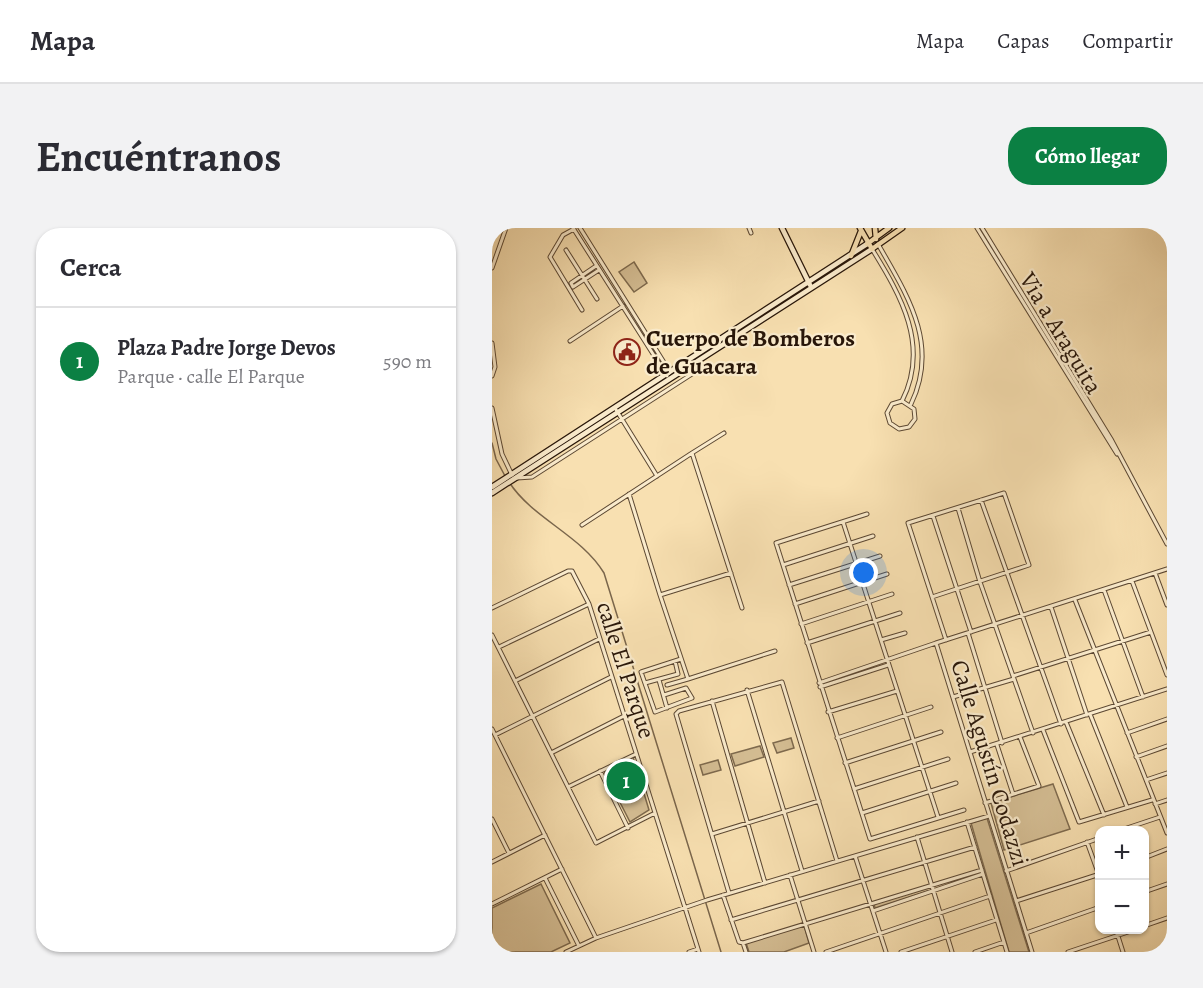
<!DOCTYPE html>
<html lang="es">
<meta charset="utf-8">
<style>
:root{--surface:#fff;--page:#f2f2f3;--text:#2b2b33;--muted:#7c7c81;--line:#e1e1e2;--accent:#0b8043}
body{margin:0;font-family:Alegreya,serif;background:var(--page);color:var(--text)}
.controls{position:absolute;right:18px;bottom:18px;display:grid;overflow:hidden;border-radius:12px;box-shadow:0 2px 4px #0004}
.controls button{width:54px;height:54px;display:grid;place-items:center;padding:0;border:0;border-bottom:2px solid var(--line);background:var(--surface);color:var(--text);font:30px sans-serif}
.you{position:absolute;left:372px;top:345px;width:21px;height:21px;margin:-15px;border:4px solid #fff;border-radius:50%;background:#1a73e8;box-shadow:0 0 0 9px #1a73e833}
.badge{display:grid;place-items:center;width:39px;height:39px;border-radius:50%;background:var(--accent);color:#fff;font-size:20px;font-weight:700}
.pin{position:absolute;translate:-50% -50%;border:3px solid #fff;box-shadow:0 2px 6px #0006}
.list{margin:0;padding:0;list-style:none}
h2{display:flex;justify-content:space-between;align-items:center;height:78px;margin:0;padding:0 24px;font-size:26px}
h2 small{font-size:20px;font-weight:400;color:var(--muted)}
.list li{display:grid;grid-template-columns:39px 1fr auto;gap:18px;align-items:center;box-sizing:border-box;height:108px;padding:0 24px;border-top:2px solid var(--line)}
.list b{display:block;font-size:22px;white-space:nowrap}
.list p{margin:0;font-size:20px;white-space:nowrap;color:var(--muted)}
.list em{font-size:20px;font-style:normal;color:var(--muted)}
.map{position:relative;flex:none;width:675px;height:724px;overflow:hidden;border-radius:24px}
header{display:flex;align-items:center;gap:36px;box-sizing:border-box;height:84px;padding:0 30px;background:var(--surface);border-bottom:2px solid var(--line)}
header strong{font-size:28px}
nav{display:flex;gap:33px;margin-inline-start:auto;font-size:21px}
.intro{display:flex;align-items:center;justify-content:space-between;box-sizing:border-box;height:144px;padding:0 36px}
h1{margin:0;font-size:42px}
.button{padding:15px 27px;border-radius:24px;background:var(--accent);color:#fff;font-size:21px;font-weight:700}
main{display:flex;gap:36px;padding:0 36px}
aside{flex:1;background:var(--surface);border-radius:24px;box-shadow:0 2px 4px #0004}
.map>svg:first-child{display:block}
.green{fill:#d5be94;stroke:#7e6a4e;stroke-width:1.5}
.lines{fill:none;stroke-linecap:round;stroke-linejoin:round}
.stream{stroke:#7a664c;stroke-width:1.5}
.street-casing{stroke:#5c4833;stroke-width:5}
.secondary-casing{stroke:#281609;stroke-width:7}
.primary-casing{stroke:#281609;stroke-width:7}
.street{stroke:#faebcc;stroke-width:3}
.secondary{stroke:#faebcc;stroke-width:4.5}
.primary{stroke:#f8e0b1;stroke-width:4.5}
.labels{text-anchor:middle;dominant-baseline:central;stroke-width:4.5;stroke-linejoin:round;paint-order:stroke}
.street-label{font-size:24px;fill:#281609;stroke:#faebcc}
.poi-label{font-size:24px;font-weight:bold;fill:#281609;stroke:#faebcc;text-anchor:start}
</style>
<header>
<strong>Mapa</strong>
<nav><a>Mapa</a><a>Capas</a><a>Compartir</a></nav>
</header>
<div class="intro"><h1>Encuéntranos</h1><a class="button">Cómo llegar</a></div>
<main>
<aside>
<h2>Cerca<small></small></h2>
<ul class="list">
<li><span class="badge">1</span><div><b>Plaza Padre Jorge Devos</b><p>Parque · calle El Parque</p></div><em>590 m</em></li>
</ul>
</aside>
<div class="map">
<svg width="675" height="724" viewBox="0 0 675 724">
<rect width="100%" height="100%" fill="#f8e0b1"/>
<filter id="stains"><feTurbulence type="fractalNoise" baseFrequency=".00333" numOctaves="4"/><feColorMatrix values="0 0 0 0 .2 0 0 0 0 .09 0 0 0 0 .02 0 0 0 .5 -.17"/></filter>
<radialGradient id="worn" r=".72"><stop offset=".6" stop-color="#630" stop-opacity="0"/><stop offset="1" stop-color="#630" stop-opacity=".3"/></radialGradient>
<path class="green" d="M142 34 155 55 142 64 127 44Z
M299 510 302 520 285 525 281 515Z
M268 518 272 529 243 538 239 526Z
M141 529 157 582 138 594 112 543Z
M226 532 229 542 211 547 208 537Z
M561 556 578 601 512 622 499 575Z
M495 590 537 724H517L479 595Z
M49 656 78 715 59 724H7L0 710V680Z
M438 659 439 662 383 680 382 676Z
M312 697 317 715 292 724H257L254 715Z"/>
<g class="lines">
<path class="stream" d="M0 215 4 231 13 248
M17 254C41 291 89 307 112 345L229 724"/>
<defs>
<path id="street" d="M81 0 175 148
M88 0 178 144
M257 0 259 5
M485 0 625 226
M490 0 619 211 675 316
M82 1 71 7 58 29 90 82
M386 16C415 67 448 116 419 176
M380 21C409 68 438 118 410 173L400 176 395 185 398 195 407 201 417 199 423 191 422 181 410 173
M74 22 105 71
M0 40 14 0
M81 59 79 55 104 38
M81 59 107 42
M78 113 131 78
M0 115 3 139 0 148
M0 180 10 226 20 247
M123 180 165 248
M200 225 232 205
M25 250 40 249 200 146 205 134
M137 266 168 367 239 345
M489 272 569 496
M466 280 488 354 541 505
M375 286 284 315 378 611 472 582
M441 288 479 404
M351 294 446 589
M90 297 200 225 250 380
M291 337 381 308
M663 345 675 377
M640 353 675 447
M297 357 388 328
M612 362 651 469
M168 367 196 451 283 423
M440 369 537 337 512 265 416 295 454 412
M583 372 675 605
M303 376 395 346
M559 379 595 487
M0 380 76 343H80L97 376 207 724
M309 396 400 366
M476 405 510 515
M0 407 104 615 163 585
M389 412 413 405
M315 415 408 385
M7 419 97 376
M521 448 659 404
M167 452 175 480
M23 453 107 411
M153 455 186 446 183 433
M327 455 444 415
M175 457 196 451
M328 459 396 437
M255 462 310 643
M172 467 194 460 200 470 163 484 149 444 189 431
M461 469 522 451
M220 473 273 655
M336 484 405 463
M598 486 635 579
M574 494 612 587
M0 501 104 710
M551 502 587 594 660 572
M635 505 675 491
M3 507 119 449
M345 510 439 479
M505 517 521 566
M478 524 675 461
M59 525 132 488
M644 529 675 518
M353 535 449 504
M108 543 136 600
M654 552 675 545
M76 559 144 526
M362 561 456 531
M493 575 547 558 528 509
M663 576 675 572
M370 585 464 555
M0 591 17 625
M475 594 515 724
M629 602 668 589
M220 606 327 573
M425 609 460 724
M595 614 608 650
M363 628 394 724
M652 630 675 621
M0 634 53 607
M514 643 608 610
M298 647 322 724
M53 650 87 718
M652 664 675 656
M237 665 184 486 187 483 290 454 345 633
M231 667 247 714 251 715 490 642
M524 673 608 646
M0 676 70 641
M381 683 491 646
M239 692 483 619
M652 698 675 690
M624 702 631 724
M534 705 608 679
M251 715 254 724
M74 724 104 710 215 672 497 588
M197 724 206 721
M334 724 498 668
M409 724 504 692
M483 724 512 714
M540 724 444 415 675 341
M576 724 642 702
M673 724 675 723"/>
<path id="secondary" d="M290 0 318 57
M0 259 375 16
M0 265 380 21"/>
<path id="primary" d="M368 0 380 21 410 0
M383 0 384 11
M375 16 397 0
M359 28 369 3"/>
</defs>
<use href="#street" class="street-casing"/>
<use href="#secondary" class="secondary-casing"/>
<use href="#primary" class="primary-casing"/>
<use href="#street" class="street"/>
<use href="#secondary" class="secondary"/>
<use href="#primary" class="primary"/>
</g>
<defs>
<symbol id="civic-ring" viewBox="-11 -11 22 22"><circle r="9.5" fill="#faebcc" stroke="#8f2418" stroke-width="1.5"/><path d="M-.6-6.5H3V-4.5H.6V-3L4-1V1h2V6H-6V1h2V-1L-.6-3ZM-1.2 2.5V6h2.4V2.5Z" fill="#8f2418"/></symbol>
</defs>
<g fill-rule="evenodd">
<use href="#civic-ring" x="120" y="109" width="30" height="30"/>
</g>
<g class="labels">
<g class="street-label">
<text transform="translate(569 105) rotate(59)">Via a Araguita</text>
<text transform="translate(134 442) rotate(72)">calle El Parque</text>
<text transform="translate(498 535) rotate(73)">Calle Agustín Codazzi</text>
</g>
<g class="poi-label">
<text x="154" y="110">Cuerpo de Bomberos<tspan x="154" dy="28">de Guacara</tspan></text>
</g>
</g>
<rect width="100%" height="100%" filter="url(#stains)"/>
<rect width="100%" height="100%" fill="url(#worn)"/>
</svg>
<div class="controls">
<button>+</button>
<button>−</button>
</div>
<div class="you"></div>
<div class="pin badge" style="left:134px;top:553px">1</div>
</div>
</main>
